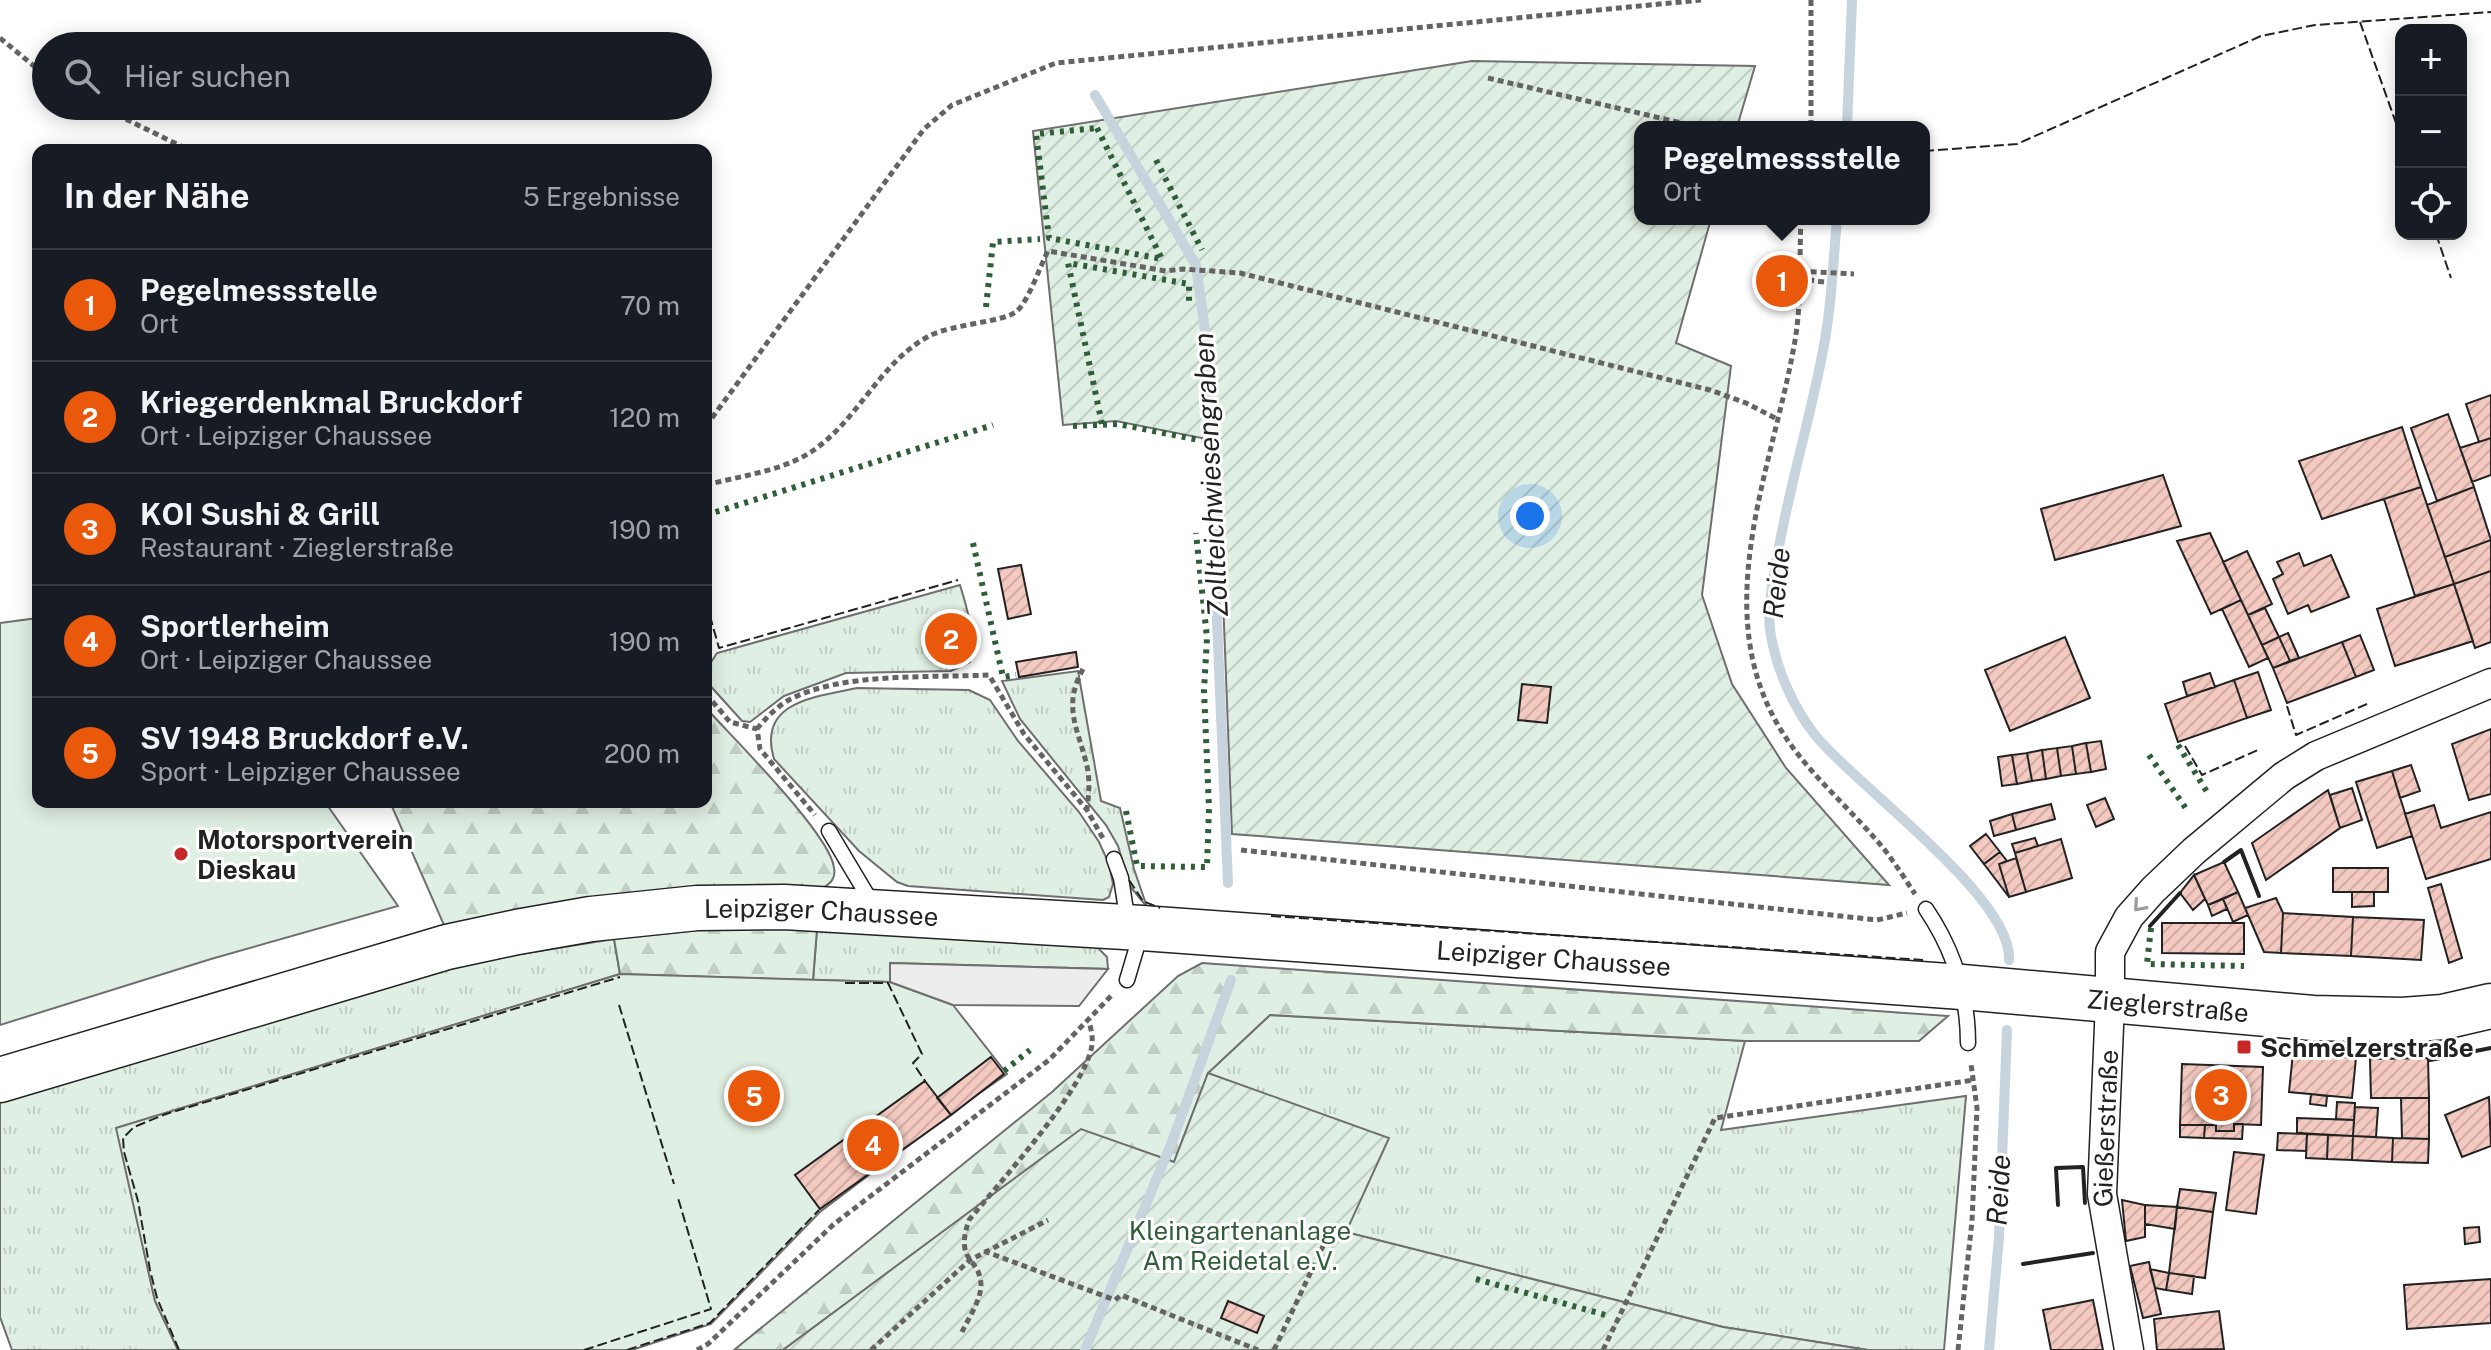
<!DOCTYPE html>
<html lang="de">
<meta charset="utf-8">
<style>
:root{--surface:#171b24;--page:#20242c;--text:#f1f3f6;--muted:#9ea1a6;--line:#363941;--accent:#ea580c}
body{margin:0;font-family:"Public Sans",sans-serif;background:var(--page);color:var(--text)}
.controls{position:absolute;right:24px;top:24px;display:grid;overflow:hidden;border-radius:16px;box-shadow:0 4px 20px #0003}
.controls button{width:72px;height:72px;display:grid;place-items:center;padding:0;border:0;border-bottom:2px solid var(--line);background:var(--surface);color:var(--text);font:40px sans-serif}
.you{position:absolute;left:1530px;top:516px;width:28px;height:28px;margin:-20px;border:6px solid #fff;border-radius:50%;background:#1a73e8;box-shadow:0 0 0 12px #1a73e833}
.badge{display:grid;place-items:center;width:52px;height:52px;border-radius:50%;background:var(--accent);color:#fff;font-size:26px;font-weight:700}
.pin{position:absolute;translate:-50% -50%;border:4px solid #fff;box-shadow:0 2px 8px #0006}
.popup{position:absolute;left:1634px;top:121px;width:296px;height:104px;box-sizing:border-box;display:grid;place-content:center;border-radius:16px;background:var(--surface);filter:drop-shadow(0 2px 6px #0005);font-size:26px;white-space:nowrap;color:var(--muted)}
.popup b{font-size:30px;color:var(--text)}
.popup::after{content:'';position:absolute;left:50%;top:100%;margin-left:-16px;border:16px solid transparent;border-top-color:var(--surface)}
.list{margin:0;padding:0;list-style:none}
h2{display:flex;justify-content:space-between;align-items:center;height:104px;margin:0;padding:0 32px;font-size:34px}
h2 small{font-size:26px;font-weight:400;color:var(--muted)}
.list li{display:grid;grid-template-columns:52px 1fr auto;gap:24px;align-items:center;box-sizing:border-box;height:112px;padding:0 32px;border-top:2px solid var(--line)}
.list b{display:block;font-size:30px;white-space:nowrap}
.list p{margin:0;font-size:26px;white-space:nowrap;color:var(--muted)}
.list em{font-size:26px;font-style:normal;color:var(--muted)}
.icon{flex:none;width:44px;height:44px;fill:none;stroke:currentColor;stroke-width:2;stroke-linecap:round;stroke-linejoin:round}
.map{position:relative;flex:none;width:2491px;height:1350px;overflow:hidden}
.search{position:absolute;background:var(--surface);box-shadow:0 4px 20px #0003;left:32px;top:32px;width:680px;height:88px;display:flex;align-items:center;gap:20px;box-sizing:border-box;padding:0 28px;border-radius:44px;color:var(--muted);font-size:30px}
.panel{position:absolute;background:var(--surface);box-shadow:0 4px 20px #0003;left:32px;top:144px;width:680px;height:664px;border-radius:16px}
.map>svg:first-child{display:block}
.grass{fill:url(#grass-tufts);stroke:#6f6f6f;stroke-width:2}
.forest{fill:url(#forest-firs);stroke:#6f6f6f;stroke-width:2}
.garden{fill:url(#garden-furrows);stroke:#6f6f6f;stroke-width:2}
.pitch{fill:#e0efe3;stroke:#6f6f6f;stroke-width:2}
.parking{fill:#ededed;stroke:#6f6f6f;stroke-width:2}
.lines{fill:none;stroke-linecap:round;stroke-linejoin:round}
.stream{stroke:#c7d3dd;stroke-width:10}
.building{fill:url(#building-hatch);stroke:#222;stroke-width:2}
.service-casing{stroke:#222;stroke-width:17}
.minor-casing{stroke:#222;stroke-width:31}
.primary-casing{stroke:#222;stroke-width:47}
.path{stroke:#646464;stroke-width:5;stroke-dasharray:6 4;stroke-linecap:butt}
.service{stroke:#fff;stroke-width:14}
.minor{stroke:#fff;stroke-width:28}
.primary{stroke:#fff;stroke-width:44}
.hedge{stroke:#2f5e38;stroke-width:6;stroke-dasharray:4 6;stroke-linecap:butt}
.fence{stroke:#222;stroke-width:2;stroke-dasharray:10 4;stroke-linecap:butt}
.wall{stroke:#222;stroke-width:4}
.oneway{stroke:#9c9c9c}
.poi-dot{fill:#c62828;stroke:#fff;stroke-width:3}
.labels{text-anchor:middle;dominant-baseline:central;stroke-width:6;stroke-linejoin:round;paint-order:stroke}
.poi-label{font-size:26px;font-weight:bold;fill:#222;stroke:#fff;text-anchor:start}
.street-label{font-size:26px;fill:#222;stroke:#fff}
.park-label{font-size:26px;fill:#2f5e38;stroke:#fff}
.water-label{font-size:28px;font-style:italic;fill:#222;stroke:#fff}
</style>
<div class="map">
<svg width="2491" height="1350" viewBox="0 0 2491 1350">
<defs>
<pattern id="grass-tufts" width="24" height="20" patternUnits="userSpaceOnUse" patternTransform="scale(2)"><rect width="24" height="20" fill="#e0efe3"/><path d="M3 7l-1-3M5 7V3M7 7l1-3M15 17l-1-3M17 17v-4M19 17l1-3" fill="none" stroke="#c0cdc2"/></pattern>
<pattern id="forest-firs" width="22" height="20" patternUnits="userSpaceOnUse" patternTransform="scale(2)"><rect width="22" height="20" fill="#e0efe3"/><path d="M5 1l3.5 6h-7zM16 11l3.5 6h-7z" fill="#c0cdc2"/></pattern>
<pattern id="garden-furrows" width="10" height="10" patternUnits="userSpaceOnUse" patternTransform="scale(2)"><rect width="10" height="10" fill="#e0efe3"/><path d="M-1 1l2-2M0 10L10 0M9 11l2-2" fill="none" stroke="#c0cdc2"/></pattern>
<pattern id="building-hatch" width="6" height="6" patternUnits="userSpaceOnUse" patternTransform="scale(2)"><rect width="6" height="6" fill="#f3c9c0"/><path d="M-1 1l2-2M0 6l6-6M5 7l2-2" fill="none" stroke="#d0aca5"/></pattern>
</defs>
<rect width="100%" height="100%" fill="#fff"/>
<path class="grass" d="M960 585C968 611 975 634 970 662L951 671 846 673 784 696 750 722 742 721 706 681V670L717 653Z
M1078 671 1101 801 1120 808 1134 869 1147 907 1129 885 1118 846 1106 825 1020 719 1002 681Z
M857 688 969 690 990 700 1018 741 1079 812 1099 842 1109 864 1113 884 1109 897 1103 900 908 886 897 882 859 851 774 759C757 702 814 697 857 688Z
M817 929 1096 946 1107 957 1108 969 891 963 890 982 813 980Z
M614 939 620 974 117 1128 155 1301 178 1350H12L0 1317V1102L411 978 501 957Z
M1270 1015 1745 1041 1721 1130 1966 1096 1944 1350H1868L1723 1327 1345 1232 1208 1073Z"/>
<path class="forest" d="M706 708C733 738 831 835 834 868 836 878 831 883 823 888L447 932 390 802H706Z
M709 929H817L813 980 620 974 614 939Z
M1202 963 1948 1016 1919 1041H1745L1270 1015 1208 1073 1174 1162 1081 1130 783 1350H734L1052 1092 1178 976Z"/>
<path class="garden" d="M1472 61 1755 66 1737 127H1640V219H1711L1676 343 1731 366 1702 595 1732 684 1786 768 1889 885 1232 834 1217 441 1116 421 1063 425 1033 131Z
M1208 1073 1389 1138 1346 1232 1723 1327 1868 1350H783L1081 1129 1174 1162Z"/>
<path class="pitch" d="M38 618V802H325L398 906 211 959 0 1025V623Z
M620 974 890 982 953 1005 1007 1074 951 1113 820 1212 711 1324 632 1350H178L155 1301 116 1128Z"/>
<path class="parking" d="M890 963 1108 969 1079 1006 953 1005 890 982Z"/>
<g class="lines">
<path class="stream" d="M1095 95 1196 265 1205 331 1228 883
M1847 127 1852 0
M1837 219C1833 261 1832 304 1824 345 1811 417 1789 486 1777 558 1773 582 1766 612 1771 636 1777 670 1793 707 1815 735 1855 785 2013 897 2009 960
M1085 1350 1172 1142 1231 980
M1989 1350 1999 1237 2007 1030"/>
</g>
<path class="building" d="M1775 272 1791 273 1789 289 1774 288Z
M2491 395V438L2479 442 2466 404Z
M2448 414 2474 487 2437 501 2411 428Z
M2402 427 2421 487 2322 519 2299 461Z
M2491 438V475L2472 482 2460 448Z
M2163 475 2181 526 2055 560 2041 509Z
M2421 487 2454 584 2415 596 2384 499Z
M2474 487 2491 540 2445 557 2427 505Z
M2210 533 2241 600 2211 614 2177 541Z
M2491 540V571L2454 584 2445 557Z
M2247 551 2272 604 2248 615 2223 562Z
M2299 553 2304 566 2331 555 2349 597 2311 612 2308 605 2288 614 2273 579 2283 574 2277 562Z
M1021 565 1031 614 1008 619 998 569Z
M2491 571V642L2475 648 2454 584Z
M2454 584 2473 641 2395 666 2377 609Z
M2241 600 2268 658 2249 667 2222 609Z
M2265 608 2279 637 2262 645 2248 615Z
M2288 633 2299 658 2290 661 2279 637Z
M2360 635 2374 670 2356 677 2342 642Z
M2065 637 2090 698 2010 731 1985 670Z
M2279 637 2290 661 2273 668 2262 645Z
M2342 642 2356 677 2287 703 2273 668Z
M1076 652 1078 667 1019 677 1016 662Z
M2258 672 2271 710 2247 718 2234 680Z
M2210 673 2215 687 2187 696 2183 682Z
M2234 680 2247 718 2178 742 2165 704Z
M1522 684 1551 687 1547 723 1518 720Z
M2491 729V794L2469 800 2452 744Z
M2101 741 2106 769 2091 772 2086 743Z
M2086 743 2091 772 2076 774 2072 746Z
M2072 746 2076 774 2061 776 2057 748Z
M2057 748 2061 776 2046 779 2042 750Z
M2042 750 2046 779 2032 781 2027 753Z
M2027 753 2032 781 2017 784 2012 755Z
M2012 755 2017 784 2002 786 1998 757Z
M2411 765 2420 791 2400 798 2392 771Z
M2392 771 2412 836 2377 848 2356 782Z
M2352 788 2362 820 2340 828 2330 795Z
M2328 790 2340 828 2266 880 2252 843Z
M2105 798 2114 819 2096 827 2087 805Z
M2051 804 2055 819 2016 830 2012 814Z
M2434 805 2441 828 2491 812V859L2426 879 2405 814Z
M2012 814 2016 830 1994 836 1990 821Z
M1986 834 2000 852 1984 864 1970 846Z
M2035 838 2038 846 2015 853 2012 844Z
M2061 839 2072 878 2026 892 2015 853Z
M2000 852 2007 861 1999 864 2009 897 1984 864Z
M2016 858 2026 892 2009 897 1999 864Z
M2224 862 2238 892 2208 905 2194 875Z
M2333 868H2388V892H2333Z
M2194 875 2205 899 2193 910 2180 893Z
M2441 884 2462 958 2449 963 2428 888Z
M2238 892 2248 915 2233 922 2223 899Z
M2352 892H2374V906L2352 907Z
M2276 898 2283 913 2281 953 2264 952 2245 908Z
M2223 899 2227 909 2212 916 2208 905Z
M2283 913 2353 917 2351 956 2281 953Z
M2353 917 2424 920 2421 960 2351 956Z
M2162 923H2244V954L2162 953Z
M2293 1053 2356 1058 2352 1098 2289 1092Z
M991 1057 1004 1074 951 1115 937 1098Z
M2428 1058 2429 1098H2371L2370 1059Z
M2182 1064 2263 1067 2261 1125 2234 1124V1131H2216V1125H2180Z
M925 1081 951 1115 820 1209 795 1175Z
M2311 1094 2327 1096 2326 1106 2310 1104Z
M2489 1097 2491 1146 2462 1157 2445 1115Z
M2401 1098H2429V1139L2402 1138Z
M2337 1102 2355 1103 2354 1120 2336 1119Z
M2355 1107 2378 1108 2376 1137 2353 1136Z
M2297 1118 2354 1120 2353 1136 2297 1133Z
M2234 1124H2243L2242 1139 2204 1138 2205 1125H2216V1131H2234Z
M2180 1125H2205L2204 1138 2180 1137Z
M2278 1133 2307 1134 2306 1151 2277 1150Z
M2307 1134 2328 1135 2327 1159 2306 1158Z
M2328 1135 2353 1136 2352 1160 2327 1159Z
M2353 1136 2393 1138 2392 1162 2352 1160Z
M2393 1138 2429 1139 2428 1163 2392 1162Z
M2234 1152 2264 1155 2256 1214 2226 1210Z
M2180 1189 2216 1193 2213 1212 2177 1207Z
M2122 1200 2145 1205V1237L2126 1241Z
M2145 1205 2177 1207 2175 1229 2145 1224Z
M2177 1207 2213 1212 2205 1278 2169 1273Z
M2479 1227 2480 1242 2465 1244 2464 1228Z
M2149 1262 2161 1314 2143 1318 2130 1266Z
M2150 1269 2169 1273 2166 1290 2155 1288Z
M2169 1273 2194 1276 2192 1294 2166 1290Z
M2491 1279V1323L2407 1329 2404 1285Z
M2093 1300 2103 1350H2051L2043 1310Z
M1228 1301 1264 1316 1257 1333 1221 1318Z
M2219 1311 2224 1349 2157 1350 2154 1319Z"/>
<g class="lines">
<defs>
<path id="service" d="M829 831 872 903
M1114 859 1121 878 1128 923
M1926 909C1953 949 1968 995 1968 1043
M1127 980 1141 933"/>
<g id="minor">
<path id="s1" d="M2129 1350 2102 1194 2110 1002V952L2129 917 2153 890 2194 851 2284 776 2316 756 2491 683"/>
</g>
<g id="primary">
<path id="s2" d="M0 1080 447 947 517 932 591 919 697 908 784 907 1142 928 1962 987 2313 1018 2402 1020 2443 1017 2491 1006"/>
</g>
</defs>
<use href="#service" class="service-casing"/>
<use href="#minor" class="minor-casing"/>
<use href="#primary" class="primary-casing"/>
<path class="path" d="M1811 0V127
M0 38 46 76
M1488 78 1699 127
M99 106 189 150
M1801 219C1799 260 1802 305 1794 346 1773 465 1713 598 1772 714 1798 766 1847 804 1884 849 1895 863 1905 879 1915 894
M1824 282 1810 280 1799 271 1854 274
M706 426 924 129 952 105 1056 63 1701 0
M706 485C740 476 782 471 811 452 858 421 879 363 929 336 952 324 1005 322 1017 311 1029 300 1040 266 1048 251L1166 271 1183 269 1240 273 1710 390 1746 403 1777 419
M1083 669C1062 707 1078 728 1087 766 1090 780 1089 795 1087 809
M706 694 730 722 757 729 760 749 815 815
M757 729C765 719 776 707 789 700 841 672 930 678 989 675L1024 734 1087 810 1104 840
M1241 850 1877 920 1907 913
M984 1251 1115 1300 1121 1295 1258 1350
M962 1332C968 1319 981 1300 981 1285 980 1256 954 1264 969 1220 999 1183 1086 1088 1092 1045 1093 1037 1091 1029 1089 1021
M697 1350 708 1344 834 1224 1049 1060 1112 995
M871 1350 970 1260 1048 1220
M1274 1350 1324 1244
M1603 1350 1715 1118 1974 1080
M1958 1350 1972 1221 1977 1108 1971 1064"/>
<use href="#service" class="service"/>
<use href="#minor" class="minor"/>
<use href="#primary" class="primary"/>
<path class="hedge" d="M1097 128 1162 259 1049 238 1036 134Z
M1156 160 1202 250
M986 307 993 242 1040 239
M1102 424 1068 263 1189 284V305
M1073 426 1118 424 1204 441
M706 515 993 425
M973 543 1003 677 1016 675
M2178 745 2207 792
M2149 755 2187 810
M1126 811 1137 866 1207 867 1209 808 1204 691 1207 638 1196 533
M2151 928 2147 964 2244 966
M1004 1071 1030 1050
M1476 1279 1609 1316"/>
<path class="fence" d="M2360 22 2401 137
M1924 151 2017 144 2261 36 2315 25 2491 12
M2436 234 2451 278
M706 602 719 648 958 580
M2287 706 2296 735 2367 704
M2185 746 2202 775 2260 749
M1129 880 1143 901 1160 908
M1271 916 1923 960
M845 983H888L922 1054 913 1063 925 1081
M619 1005 674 1184
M179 1350 157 1298 150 1270 138 1201 124 1152 123 1138 134 1127 166 1114 620 977
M584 1350 711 1309 678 1198
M627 1350 710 1323 819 1210"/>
<path class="wall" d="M2224 862 2241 850 2259 896
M2150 926 2180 893
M2430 1060 2491 1048
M2058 1205 2056 1168 2083 1167 2085 1203
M2023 1264 2093 1253"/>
</g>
<defs><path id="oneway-chevron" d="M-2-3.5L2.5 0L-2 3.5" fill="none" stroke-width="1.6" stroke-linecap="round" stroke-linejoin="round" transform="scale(2)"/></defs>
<use class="oneway" href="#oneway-chevron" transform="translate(2139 906) rotate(131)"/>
<g class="poi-dot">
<circle cx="181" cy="854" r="8"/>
<rect x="2236" y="1039" width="16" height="16" rx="4"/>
</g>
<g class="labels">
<g class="poi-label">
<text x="197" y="839">Motorsportverein<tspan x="197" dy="30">Dieskau</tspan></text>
<text x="2260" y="1047">Schmelzerstraße</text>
</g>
<g class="street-label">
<text stroke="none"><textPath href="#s2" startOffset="844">Leipziger Chaussee</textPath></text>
<text stroke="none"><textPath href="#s2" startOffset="1578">Leipziger Chaussee</textPath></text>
<text stroke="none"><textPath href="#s2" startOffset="2194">Zieglerstraße</textPath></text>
<text stroke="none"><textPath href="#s1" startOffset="224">Gießerstraße</textPath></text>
</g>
<g class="park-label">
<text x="1240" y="1230">Kleingartenanlage<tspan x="1240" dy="30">Am Reidetal e.V.</tspan></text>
</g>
<g class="water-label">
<text transform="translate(1210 475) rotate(-93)">Zollteichwiesengraben</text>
<text transform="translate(1776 583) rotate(-84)">Reide</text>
<text transform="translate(1998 1190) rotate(-87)">Reide</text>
</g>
</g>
</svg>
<div class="controls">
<button>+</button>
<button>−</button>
<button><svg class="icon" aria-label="locate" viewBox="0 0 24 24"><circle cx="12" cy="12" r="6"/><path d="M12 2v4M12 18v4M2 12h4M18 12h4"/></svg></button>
</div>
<div class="you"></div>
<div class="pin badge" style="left:1782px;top:281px">1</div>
<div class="popup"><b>Pegelmessstelle</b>Ort</div>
<div class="pin badge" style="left:951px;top:639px">2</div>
<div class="pin badge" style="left:2221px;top:1095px">3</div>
<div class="pin badge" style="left:873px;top:1145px">4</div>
<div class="pin badge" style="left:754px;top:1096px">5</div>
<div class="search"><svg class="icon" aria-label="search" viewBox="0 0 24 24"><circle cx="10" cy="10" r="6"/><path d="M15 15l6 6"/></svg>Hier suchen</div>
<section class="panel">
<h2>In der Nähe<small>5 Ergebnisse</small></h2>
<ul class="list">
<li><span class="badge">1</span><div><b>Pegelmessstelle</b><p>Ort</p></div><em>70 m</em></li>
<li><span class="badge">2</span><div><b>Kriegerdenkmal Bruckdorf</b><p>Ort · Leipziger Chaussee</p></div><em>120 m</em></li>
<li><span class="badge">3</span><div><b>KOI Sushi &amp; Grill</b><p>Restaurant · Zieglerstraße</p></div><em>190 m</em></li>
<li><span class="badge">4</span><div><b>Sportlerheim</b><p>Ort · Leipziger Chaussee</p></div><em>190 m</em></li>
<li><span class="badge">5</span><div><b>SV 1948 Bruckdorf e.V.</b><p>Sport · Leipziger Chaussee</p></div><em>200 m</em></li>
</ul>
</section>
</div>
